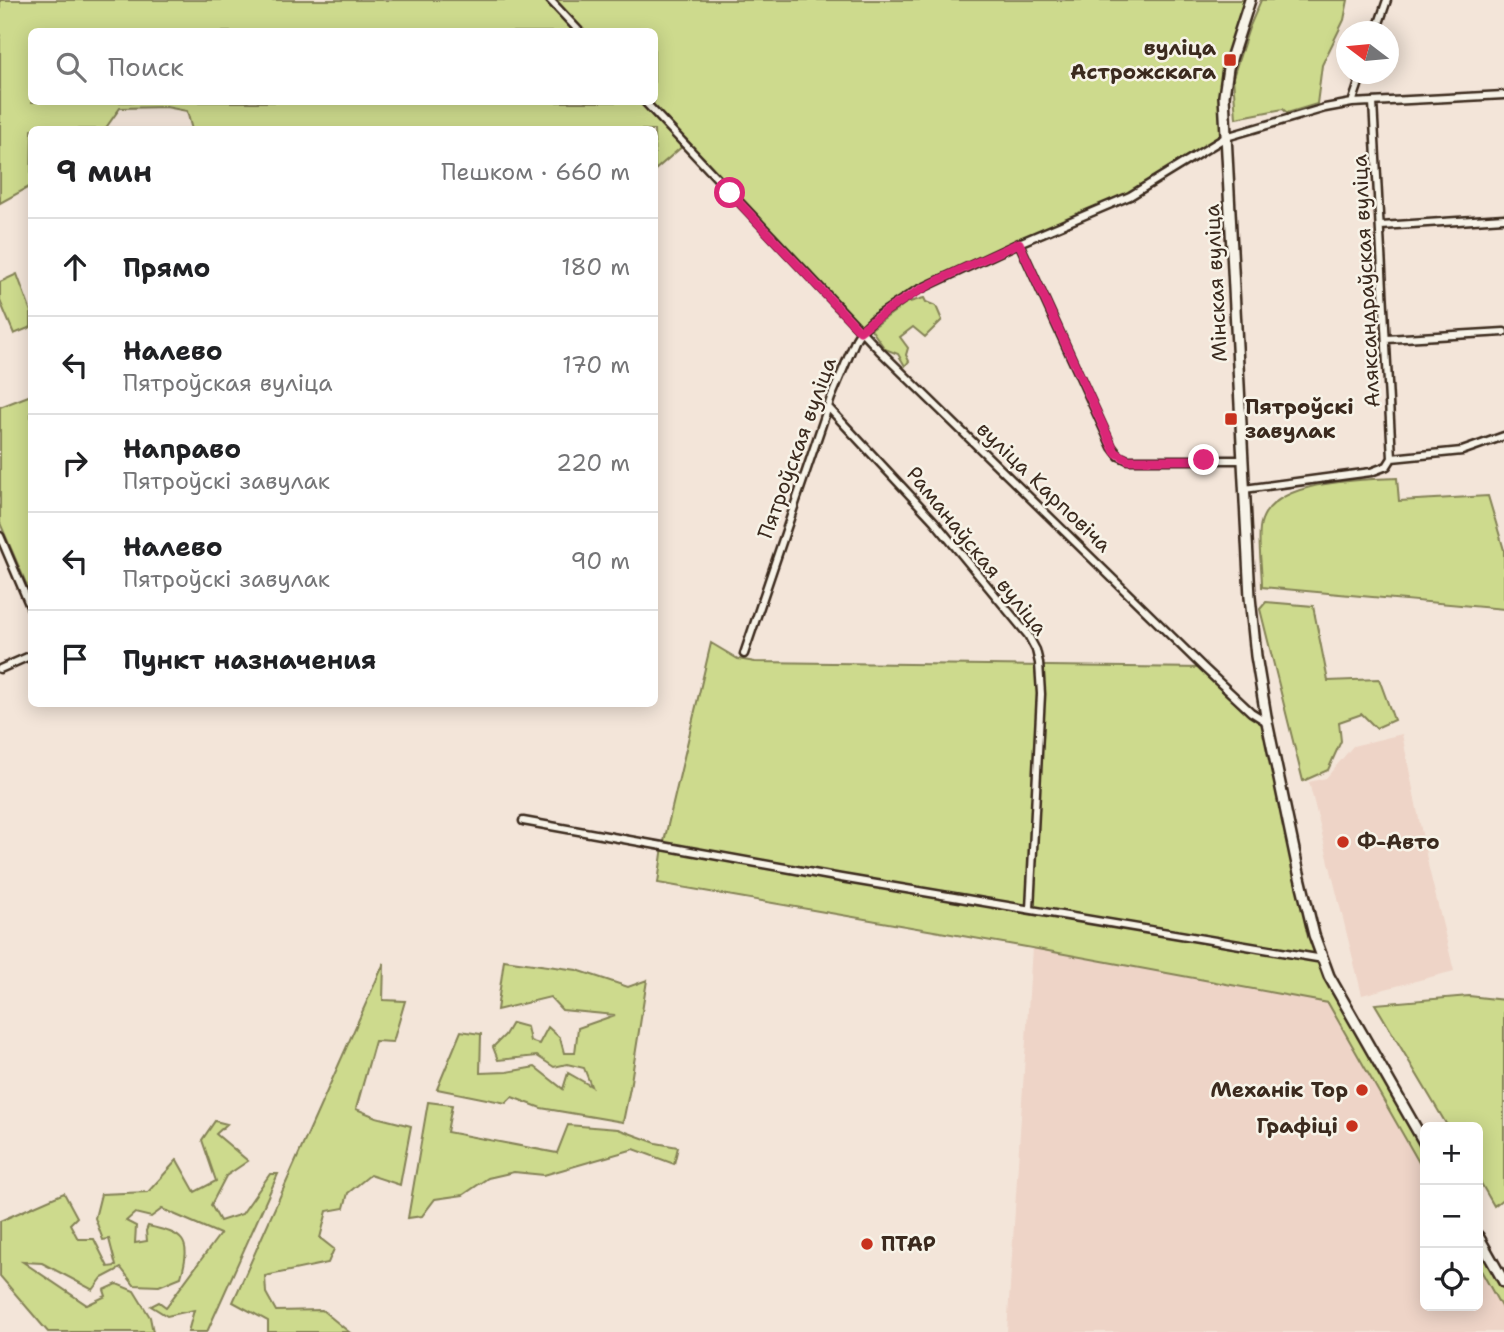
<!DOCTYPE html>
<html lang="ru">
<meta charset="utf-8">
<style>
:root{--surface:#fff;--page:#f2f2f2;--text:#202124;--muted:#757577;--line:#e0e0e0}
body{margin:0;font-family:"Shantell Sans",sans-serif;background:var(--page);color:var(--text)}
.controls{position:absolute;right:21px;bottom:21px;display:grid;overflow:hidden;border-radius:10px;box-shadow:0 4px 18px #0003}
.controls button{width:63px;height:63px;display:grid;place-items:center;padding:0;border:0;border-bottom:2px solid var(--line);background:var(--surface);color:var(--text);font:35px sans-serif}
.compass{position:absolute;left:1336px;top:21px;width:63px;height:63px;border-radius:50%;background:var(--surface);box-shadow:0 4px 18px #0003;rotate:286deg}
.stop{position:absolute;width:21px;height:21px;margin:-16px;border:5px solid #db2777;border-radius:50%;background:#fff}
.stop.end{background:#db2777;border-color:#fff;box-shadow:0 2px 7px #0008}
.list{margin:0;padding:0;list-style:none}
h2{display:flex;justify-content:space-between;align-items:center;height:91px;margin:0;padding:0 28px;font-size:30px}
h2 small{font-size:23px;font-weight:400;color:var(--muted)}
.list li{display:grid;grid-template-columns:46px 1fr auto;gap:21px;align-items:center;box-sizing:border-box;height:98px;padding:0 28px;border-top:2px solid var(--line)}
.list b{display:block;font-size:26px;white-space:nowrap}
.list p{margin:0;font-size:23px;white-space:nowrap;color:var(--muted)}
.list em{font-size:23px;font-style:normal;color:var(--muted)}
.icon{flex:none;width:38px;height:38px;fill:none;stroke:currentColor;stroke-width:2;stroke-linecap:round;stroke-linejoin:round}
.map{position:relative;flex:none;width:1504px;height:1332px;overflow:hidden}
.search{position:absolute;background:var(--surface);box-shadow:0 4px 18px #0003;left:28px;top:28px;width:630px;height:77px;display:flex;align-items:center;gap:18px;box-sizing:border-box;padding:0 24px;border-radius:10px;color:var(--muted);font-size:26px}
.panel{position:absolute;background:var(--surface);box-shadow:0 4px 18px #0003;left:28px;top:126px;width:630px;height:581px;border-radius:10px}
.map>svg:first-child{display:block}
.built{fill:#eed4c7}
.green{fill:#cdda8d;stroke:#848256;stroke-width:2;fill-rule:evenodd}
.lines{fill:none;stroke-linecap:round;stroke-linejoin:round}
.street-casing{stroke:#3b2a1e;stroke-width:11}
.secondary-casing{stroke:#3b2a1e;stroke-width:14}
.street{stroke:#f7f3e8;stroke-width:6}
.secondary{stroke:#f7f3e8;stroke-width:9}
.route{stroke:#db2777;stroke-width:9}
.poi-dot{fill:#c8321e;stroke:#f7f3e8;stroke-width:2.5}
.labels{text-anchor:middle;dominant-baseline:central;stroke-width:5;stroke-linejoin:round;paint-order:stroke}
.poi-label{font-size:21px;font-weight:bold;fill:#3b2a1e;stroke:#f7f3e8;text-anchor:end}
.street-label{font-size:21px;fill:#3b2a1e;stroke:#f7f3e8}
</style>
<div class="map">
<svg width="1504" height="1332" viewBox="0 0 1504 1332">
<rect width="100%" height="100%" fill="#f3e5d9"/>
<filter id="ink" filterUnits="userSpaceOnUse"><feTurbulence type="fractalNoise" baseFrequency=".0143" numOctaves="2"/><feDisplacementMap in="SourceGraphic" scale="14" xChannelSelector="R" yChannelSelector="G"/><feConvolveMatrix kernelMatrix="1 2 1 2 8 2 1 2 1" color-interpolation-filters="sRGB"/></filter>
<g filter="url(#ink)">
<path class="built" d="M1402 734 1429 869 1454 971 1362 995 1309 782 1326 778 1353 746Z
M1032 948 1329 1003 1425 1173V1306H1478V1265L1504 1312V1332H1007Z"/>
<path class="green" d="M0 0H1250L1228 68 1226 137 1138 191 914 292 861 331 684 145 655 170 654 130H192L187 111 166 107 120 108 105 129 32 130 31 186 0 203ZM32 32H654V102H32Z
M1261 0H1348L1344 20 1322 65 1317 104 1287 113 1283 109 1236 118 1233 77 1249 28Z
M17 274 31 312V327L14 334 0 301V282Z
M924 298 926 302 936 306 942 320 925 337 913 327 900 337 908 348 906 355 909 361 905 366 898 354 885 349 871 329 906 303Z
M31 395V595L0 523V407Z
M1397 478 1399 501 1488 496 1504 550V609L1262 587C1262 568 1258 547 1260 528 1266 479 1361 480 1397 478Z
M1266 602 1313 606 1328 681 1379 679 1394 720 1376 728 1362 714 1339 722 1341 741 1328 770 1303 781 1260 609Z
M711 643 738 659 755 662 1204 668 1267 722 1298 869 1329 976 1425 1144V1173L1328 1003 1032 948 658 883 663 846Z
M504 960 577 970 628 987 647 980 630 1088 623 1122 541 1108 512 1097 506 1103 437 1089 461 1031 481 1034 480 1073 507 1072 535 1067 563 1089 568 1073 591 1086 584 1068 567 1064 554 1067 537 1056 498 1060 493 1047 505 1035 512 1023 527 1027 530 1041 539 1044 548 1027 560 1038 564 1053H575L578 1028 615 1015 562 1010 550 997 497 1010Z
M384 963 383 1000 405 1001 393 1042 375 1041 356 1109 376 1117 411 1126 400 1185 370 1175 348 1193 344 1208 327 1211 320 1238 334 1249 328 1263 265 1276 266 1293 276 1311 322 1310 349 1332H268V1321L233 1302Z
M1469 996 1504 1000V1198L1494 1206 1478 1178V1127H1448L1375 1004Z
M428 1102 452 1105 447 1132 557 1153 568 1125 618 1129 656 1143 678 1147 674 1164 634 1149 544 1175 514 1172 488 1178 463 1195 435 1199 422 1216 408 1218Z
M215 1121 227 1124 216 1134 248 1161 226 1176 211 1205 220 1221 242 1214 270 1174H278L207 1332H188L194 1310 167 1316 151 1306 159 1302 166 1307 220 1234 162 1209 151 1217 135 1213 126 1221 136 1226 135 1243 147 1241 146 1231 148 1226C184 1234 192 1239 181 1277L159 1286 134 1285 121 1268 102 1278 93 1290 42 1263 23 1262 87 1305 106 1296 104 1290 117 1284 134 1291 150 1317 153 1332H48L0 1276V1221L64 1193 77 1217 70 1224 78 1239H94L108 1267 116 1266 109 1239 103 1240 95 1218 101 1194 148 1192 177 1160 195 1192 216 1181 202 1140Z
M1478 1236 1504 1282V1312L1478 1265Z"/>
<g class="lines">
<defs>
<path id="street" d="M550 0 580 32
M1376 32 1387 0
M645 102 879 350 1204 668 1251 712 1267 722
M1373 102 1392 458
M1352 103 1362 74
M1381 226 1504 218
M1019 243 1112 447 1119 456 1128 460H1243
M1387 339 1504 332
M828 407 934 521 1028 635 1036 650 1039 663 1041 694 1030 909
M1392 458 1462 451 1504 436
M1244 489 1371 472 1387 466 1392 458
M0 536 32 611
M744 654 831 398 856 339 861 331 876 317 914 292 1019 243 1130 196 1226 137 1325 108 1352 103 1504 95
M0 669 32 655
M523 821 841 878 1323 959"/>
<path id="secondary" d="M1250 0 1228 68 1224 96 1250 597 1256 656 1267 722 1298 869 1314 935 1329 976 1425 1144
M1478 1236 1504 1282"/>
</defs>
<use href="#street" class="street-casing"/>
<use href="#secondary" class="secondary-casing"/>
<use href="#street" class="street"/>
<use href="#secondary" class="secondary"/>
</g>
</g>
<g class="lines" filter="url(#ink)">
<path class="route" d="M730 193 860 331C908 290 963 269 1019 243L1115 452 1128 460H1204"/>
</g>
<g class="poi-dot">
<rect x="1223" y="53" width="14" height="14" rx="3.5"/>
<rect x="1224" y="412" width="14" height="14" rx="3.5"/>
<circle cx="1343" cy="842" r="7"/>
<circle cx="1362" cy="1090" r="7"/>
<circle cx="1352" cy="1126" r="7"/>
<circle cx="867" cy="1244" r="7"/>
</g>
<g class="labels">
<g class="poi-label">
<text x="1216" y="48">вуліца<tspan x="1216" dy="24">Астрожскага</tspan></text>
<text x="1245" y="407" text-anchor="start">Пятроўскі<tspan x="1245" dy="24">завулак</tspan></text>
<text x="1357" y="842" text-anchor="start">Ф-Авто</text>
<text x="1348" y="1090">Механік Тор</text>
<text x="1338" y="1126">Графіці</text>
<text x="881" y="1244" text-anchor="start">ПТАР</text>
</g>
<g class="street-label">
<text transform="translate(1366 281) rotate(-93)">Аляксандраўская вуліца</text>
<text transform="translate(1216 283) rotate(-93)">Мінская вуліца</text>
<text transform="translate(797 448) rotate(-70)">Пятроўская вуліца</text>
<text transform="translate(1044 487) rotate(44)">вуліца Карповіча</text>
<text transform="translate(977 551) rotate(51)">Раманаўская вуліца</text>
</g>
</g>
</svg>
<div class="controls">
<button>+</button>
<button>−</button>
<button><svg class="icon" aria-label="locate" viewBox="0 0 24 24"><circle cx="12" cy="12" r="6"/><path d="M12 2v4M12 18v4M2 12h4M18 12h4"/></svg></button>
</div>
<svg class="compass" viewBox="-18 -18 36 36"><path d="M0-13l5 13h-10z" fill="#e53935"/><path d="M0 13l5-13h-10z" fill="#757577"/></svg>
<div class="stop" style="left:730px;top:193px"></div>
<div class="stop end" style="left:1204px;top:460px"></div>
<div class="search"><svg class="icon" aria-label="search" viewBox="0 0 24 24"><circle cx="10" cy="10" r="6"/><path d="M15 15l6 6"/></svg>Поиск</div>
<section class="panel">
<h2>9 мин<small>Пешком · 660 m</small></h2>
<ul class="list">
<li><svg class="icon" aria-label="ahead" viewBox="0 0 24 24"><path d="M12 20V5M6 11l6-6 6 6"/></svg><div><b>Прямо</b></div><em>180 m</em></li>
<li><svg class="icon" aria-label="left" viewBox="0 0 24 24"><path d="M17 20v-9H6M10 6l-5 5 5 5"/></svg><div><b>Налево</b><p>Пятроўская вуліца</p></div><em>170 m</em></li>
<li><svg class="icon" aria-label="right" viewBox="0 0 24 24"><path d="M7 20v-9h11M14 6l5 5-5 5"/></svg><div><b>Направо</b><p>Пятроўскі завулак</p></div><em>220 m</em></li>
<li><svg class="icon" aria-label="left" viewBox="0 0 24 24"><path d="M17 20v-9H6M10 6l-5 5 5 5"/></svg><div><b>Налево</b><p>Пятроўскі завулак</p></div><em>90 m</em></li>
<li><svg class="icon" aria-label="arrive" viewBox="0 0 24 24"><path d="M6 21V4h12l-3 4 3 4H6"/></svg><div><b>Пункт назначения</b></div></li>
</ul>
</section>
</div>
